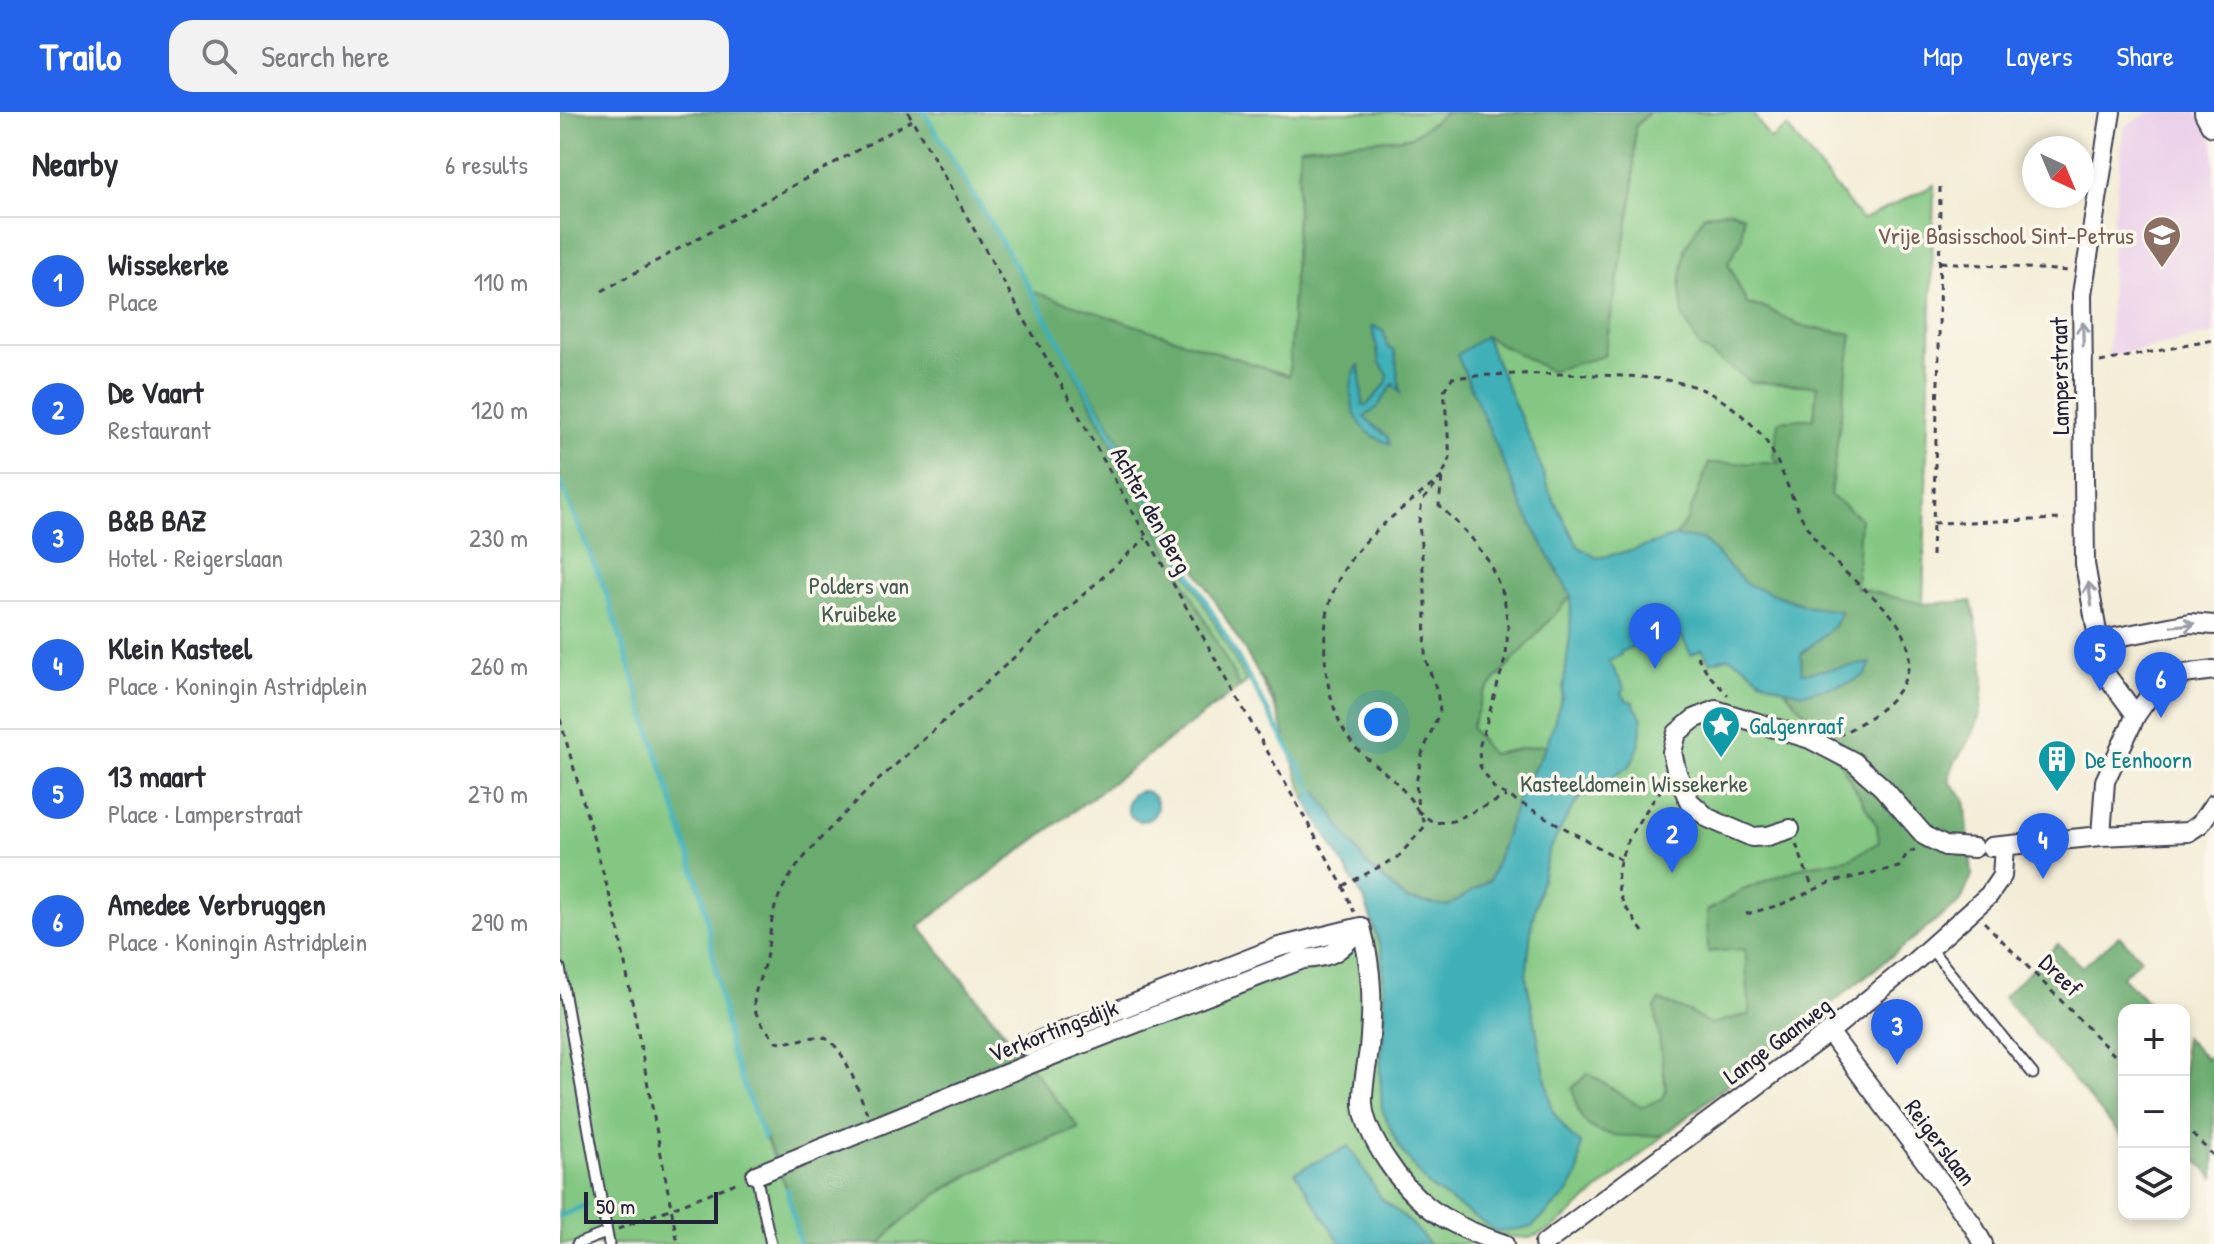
<!DOCTYPE html>
<meta charset="utf-8">
<style>
:root{--surface:#fff;--page:#f2f2f3;--text:#2b2b33;--muted:#7c7c81;--line:#e1e1e2;--accent:#2563eb}
body{margin:0;font-family:"Patrick Hand",sans-serif;background:var(--page);color:var(--text)}
.controls{position:absolute;right:24px;bottom:24px;display:grid;overflow:hidden;border-radius:16px;box-shadow:0 4px 12px #0003}
.controls button{width:72px;height:72px;display:grid;place-items:center;padding:0;border:0;border-bottom:2px solid var(--line);background:var(--surface);color:var(--text);font:40px sans-serif}
.compass{position:absolute;left:1462px;top:24px;width:72px;height:72px;border-radius:50%;background:var(--surface);box-shadow:0 4px 12px #0003;rotate:136deg}
.scale{position:absolute;left:24px;bottom:20px;width:134px;box-sizing:border-box;padding-left:8px;border:4px solid #22223b;border-top:0;font-size:22px;line-height:28px;white-space:nowrap;color:#22223b;-webkit-text-stroke:6px #fbf7ec;paint-order:stroke}
.you{position:absolute;left:818px;top:610px;width:28px;height:28px;margin:-20px;border:6px solid #fff;border-radius:50%;background:#1a73e8;box-shadow:0 0 0 12px #1a73e833}
.badge{display:grid;place-items:center;width:52px;height:52px;border-radius:50%;background:var(--accent);color:#fff;font-size:26px;font-weight:700}
.pin{position:absolute;translate:-50% -66px;filter:drop-shadow(0 2px 4px #0008)}
.pin::after{content:'';position:absolute;top:42px;width:28px;height:24px;background:inherit;clip-path:polygon(0 0,100% 0,50% 100%)}
.list{margin:0;padding:0;list-style:none}
h2{display:flex;justify-content:space-between;align-items:center;height:104px;margin:0;padding:0 32px;font-size:34px}
h2 small{font-size:26px;font-weight:400;color:var(--muted)}
.list li{display:grid;grid-template-columns:52px 1fr auto;gap:24px;align-items:center;box-sizing:border-box;height:128px;padding:0 32px;border-top:2px solid var(--line)}
.list b{display:block;font-size:30px;white-space:nowrap}
.list p{margin:0;font-size:26px;white-space:nowrap;color:var(--muted)}
.list em{font-size:26px;font-style:normal;color:var(--muted)}
.icon{flex:none;width:44px;height:44px;fill:none;stroke:currentColor;stroke-width:2;stroke-linecap:round;stroke-linejoin:round}
.map{position:relative;flex:none;width:1654px;height:1132px;overflow:hidden}
header{display:flex;align-items:center;gap:48px;box-sizing:border-box;height:112px;padding:0 40px;background:var(--accent);color:#fff}
header strong{font-size:38px}
nav{display:flex;gap:44px;margin-inline-start:auto;font-size:28px}
.search{width:560px;height:72px;background:var(--page);display:flex;align-items:center;gap:20px;box-sizing:border-box;padding:0 28px;border-radius:24px;color:var(--muted);font-size:30px}
main{display:flex}
aside{flex:1;background:var(--surface)}
.map>svg:first-child{display:block}
.built{fill:#ecd1ea}
.green{fill:#83c782;stroke:#52745e;stroke-width:2;fill-rule:evenodd}
.forest{fill:#6aac70;stroke:#466756;stroke-width:2}
.water{fill:#3fb0b8;stroke:#30697a;stroke-width:2}
.lines{fill:none;stroke-linecap:round;stroke-linejoin:round}
.stream{stroke:#3fb0b8;stroke-width:5}
.lane-casing{stroke:#414052;stroke-width:13}
.street-casing{stroke:#414052;stroke-width:22}
.secondary-casing{stroke:#414052;stroke-width:30}
.path{stroke:#414052;stroke-width:3;stroke-dasharray:6 6;stroke-linecap:butt}
.lane{stroke:#fff;stroke-width:9}
.street{stroke:#fff;stroke-width:18}
.secondary{stroke:#fff;stroke-width:26}
.oneway{stroke:#9c9ca7}
.labels{text-anchor:middle;dominant-baseline:central;stroke-width:7;stroke-linejoin:round;paint-order:stroke}
.education-label{font-size:24px;fill:#785e54;stroke:#fbf7ec;text-anchor:end}
.street-label{font-size:24px;fill:#22223b;stroke:#fbf7ec}
.park-label{font-size:24px;fill:#445c54;stroke:#fbf7ec}
.culture-label{font-size:24px;fill:#0d838f;stroke:#fbf7ec;text-anchor:start}
</style>
<header>
<strong>Trailo</strong>
<div class="search"><svg class="icon" aria-label="search" viewBox="0 0 24 24"><circle cx="10" cy="10" r="6"/><path d="M15 15l6 6"/></svg>Search here</div>
<nav><a>Map</a><a>Layers</a><a>Share</a></nav>
</header>
<main>
<aside>
<h2>Nearby<small>6 results</small></h2>
<ul class="list">
<li><span class="badge">1</span><div><b>Wissekerke</b><p>Place</p></div><em>110 m</em></li>
<li><span class="badge">2</span><div><b>De Vaart</b><p>Restaurant</p></div><em>120 m</em></li>
<li><span class="badge">3</span><div><b>B&amp;B BAZ</b><p>Hotel · Reigerslaan</p></div><em>230 m</em></li>
<li><span class="badge">4</span><div><b>Klein Kasteel</b><p>Place · Koningin Astridplein</p></div><em>260 m</em></li>
<li><span class="badge">5</span><div><b>13 maart</b><p>Place · Lamperstraat</p></div><em>270 m</em></li>
<li><span class="badge">6</span><div><b>Amedee Verbruggen</b><p>Place · Koningin Astridplein</p></div><em>290 m</em></li>
</ul>
</aside>
<div class="map">
<svg width="1654" height="1132" viewBox="0 0 1654 1132">
<rect width="100%" height="100%" fill="#fbf7ec"/>
<filter id="ink" filterUnits="userSpaceOnUse"><feTurbulence type="fractalNoise" baseFrequency=".0125" numOctaves="2"/><feDisplacementMap in="SourceGraphic" scale="16" xChannelSelector="R" yChannelSelector="G"/><feConvolveMatrix kernelMatrix="1 2 1 2 8 2 1 2 1" color-interpolation-filters="sRGB"/></filter>
<filter id="wash" filterUnits="userSpaceOnUse"><feTurbulence type="fractalNoise" baseFrequency=".006" numOctaves="4" result="noise"/><feDisplacementMap in="SourceGraphic" scale="32" xChannelSelector="R" yChannelSelector="G"/><feGaussianBlur stdDeviation="1.8" result="paint"/><feColorMatrix in="noise" values="0 0 0 0 0 0 0 0 0 0 0 0 0 0 0 0 0 1.4 0 .05"/><feComposite in="paint" operator="in"/></filter>
<g filter="url(#wash)">
<rect width="100%" height="100%" fill="#f3edd7"/>
<path class="built" d="M1590 0H1636L1654 31V222L1546 245 1549 239 1552 120 1564 15Z"/>
<path class="green" d="M0 0H888L851 25 740 36 730 264 472 180 687 570 359 814 465 945 717 846 814 816 805 789 745 687 757 679 688 542 843 253 925 224 952 238 1044 244 1073 82 1075 15 1089 0H1192L1210 27 1227 15 1302 108 1374 73 1363 492 1411 489C1421 529 1432 580 1414 619 1406 637 1391 649 1389 669L1405 687 1412 763 1401 789 1104 1023 991 1118 969 1126 942 1124 944 1132H869L853 1113 821 1086 789 1034 736 1060 781 1132H320C370 1073 448 1045 518 1016L205 1026 227 1077 240 1132H0ZM1182 127 1168 151 1187 192 1206 196 1240 214 1292 222 1246 353 1219 309 1254 306 1257 274 1125 137Z"/>
<path class="forest" d="M0 0H364L471 179 729 264 740 35 851 25 888 0H1089L1075 15 1073 82 1044 244 990 259 925 224 943 347 963 396 1011 484 924 581 911 616 931 642 987 632 957 690 930 768 888 794 847 788 804 750 757 680 745 687 713 586 482 199 680 575 359 814 519 1016C449 1041 369 1074 320 1132H240L227 1077 171 941 142 781 46 480 0 369Z
M1170 98 1183 104 1182 127 1168 151 1187 192 1206 196 1240 214 1292 222 1270 383 1300 406 1296 476 1363 492 1411 489C1421 529 1432 580 1414 619 1406 637 1391 649 1389 669L1405 687 1412 763 1401 789 1104 1023C1078 1024 1032 1030 1020 1002 1016 994 1015 985 1012 976L1028 961 1081 995 1103 987 1106 978 1095 896 1100 888 1129 900 1150 912 1190 902 1185 837 1148 840 1147 799 1183 778 1242 755 1291 746 1319 730 1317 714 1262 620 1224 577 1244 581 1289 571 1242 561 1241 542 1274 514 1280 499 1249 495 1186 472 1143 428 1115 424 1127 408 1149 351H1219L1213 345 1219 309 1254 306 1257 274 1191 270 1139 234 1123 204 1120 174 1125 137 1144 103Z
M1559 824 1581 846 1562 865 1596 898H1564V1027L1443 885 1498 832 1522 855Z
M1624 925 1647 947 1654 942V1066L1624 1035Z"/>
<path class="water" d="M814 214 824 220 827 234 835 240 840 281 833 272 817 296 804 305 828 325 830 332C819 327 809 323 802 314 790 300 786 267 799 253L803 293 806 294 826 272 828 263 820 251 812 215Z
M925 224 974 336 991 383 1018 434 1037 446 1074 438 1115 424 1143 428 1186 472 1249 495 1281 499 1274 514 1241 542 1242 561 1311 551 1305 563 1289 571 1244 581 1224 577 1200 567 1183 552 1168 545 1150 550 1142 537 1131 543 1117 516 1087 533V526L1083 524 1077 533 1060 540 1061 543 1049 549 1065 577 1062 581 1067 589H1072L1082 607 1079 635 1070 654 1019 687 1008 703 988 741 972 810 966 865 992 998 1011 1024 1021 1031 1018 1063 1008 1081 972 1115 937 1120 869 1074 839 1035 822 997 820 957 825 900 822 840 805 789 745 687 757 679 804 750 847 788 888 794 930 768 957 690 987 632 1002 585 1010 524 1011 484 963 396 897 243Z
M567 694a15 15 0 1 1 30 0a15 15 0 1 1-30 0Z
M789 1034 821 1086 853 1113 869 1132H781L735 1060Z"/>
<g class="lines">
<path class="stream" d="M364 0 471 179 754 681
M0 369 46 480 142 782 171 941 204 1026
M227 1077 240 1132
M0 1104 26 1093"/>
</g>
</g>
<g filter="url(#ink)">
<g class="lines">
<defs>
<path id="lane" d="M1370 836 1473 962
M0 856 49 1132
M196 1063 211 1132
M17 1132 46 1121"/>
<path id="street" d="M1551 0 1522 182 1525 452 1544 560 1576 603
M1537 529 1630 511 1654 513
M1230 717 1208 724 1192 725 1148 706 1129 689 1117 661 1112 640 1117 621 1134 607 1156 598 1250 627 1294 650 1322 675 1365 724 1385 734 1414 736
M1541 724 1545 669 1576 603 1595 576 1624 562 1654 558
M1431 735 1541 724 1628 720 1640 712 1654 692
M801 815C813 859 813 893 809 937 807 954 802 974 803 992 805 1024 842 1075 867 1094 889 1112 917 1123 944 1132
M1269 920 1412 1112 1423 1132
M466 934 719 835 801 815
M196 1063 470 952 743 847C777 845 779 838 801 815
M984 1132 1269 920 1354 850 1429 783 1442 764 1444 735"/>
<path id="secondary" d="M1648 0 1654 11"/>
</defs>
<use href="#lane" class="lane-casing"/>
<use href="#street" class="street-casing"/>
<use href="#secondary" class="secondary-casing"/>
<path class="path" d="M348 0 783 774 794 800
M1380 75 1379 241 1373 411 1505 407
M1381 150 1509 159
M42 179 352 8
M1540 250 1654 228
M875 374 862 389 859 410 866 492 865 546 877 579 880 599 862 642 856 671 858 699 874 711 893 709 947 684
M1372 444 1373 411
M1137 544 1149 563 1168 583
M0 607 57 810 118 1132
M1236 732 1253 777
M1061 748 934 676 920 654 919 636 946 544 948 515 944 484 929 450 910 424 879 393 882 365 890 345 884 278 892 266C939 261 985 261 1032 263 1067 264 1107 264 1141 277 1163 286 1188 306 1203 325 1222 350 1231 391 1249 418 1256 430 1267 441 1276 451 1302 479 1353 507 1349 551 1345 588 1308 607 1280 623
M783 774 838 745 866 713C859 700 852 688 842 677 828 660 806 649 792 631 776 610 769 583 766 557 755 455 811 422 882 365
M1186 802 1220 793 1272 770 1339 755 1348 740 1355 738
M1424 810 1564 953
M1083 820C1076 810 1067 799 1062 788 1045 751 1082 704 1103 675
M307 1001C299 982 283 928 261 925 245 924 233 933 216 929 182 892 195 888 206 846 210 829 210 809 216 792 229 752 283 704 312 674L586 426
M1624 1014 1654 1044
M58 1117 181 1069"/>
<use href="#lane" class="lane"/>
<use href="#street" class="street"/>
<use href="#secondary" class="secondary"/>
</g>
<defs><path id="oneway-shaft" d="M-6 0H5M1.5-3L5.5 0L1.5 3" fill="none" stroke-width="1.6" stroke-linecap="round" stroke-linejoin="round" transform="scale(2)"/></defs>
<g class="oneway">
<use href="#oneway-shaft" transform="translate(1523 222) rotate(-91)"/>
<use href="#oneway-shaft" transform="translate(1530 482) rotate(-98)"/>
<use href="#oneway-shaft" transform="translate(1623 513) rotate(-6)"/>
</g>
</g>
<defs>
<symbol id="school-pin" viewBox="-11 -11 22 30"><path d="M0 17L-7.5 6A9.5 9.5 0 1 1 7.5 6Z" fill="#8d6e63" stroke="#fbf7ec"/><path d="M0-5L7-2L0 1L-7-2ZM-4 1L0 2.5L4 1V4Q0 6-4 4Z" fill="#fff"/></symbol>
<symbol id="sight-pin" viewBox="-11 -11 22 30"><path d="M0 17L-7.5 6A9.5 9.5 0 1 1 7.5 6Z" fill="#0f9aa8" stroke="#fbf7ec"/><path d="M0-6L1.8-2.2L6-1.7L2.9 1.2L3.7 5.4L0 3.3L-3.7 5.4L-2.9 1.2L-6-1.7L-1.8-2.2Z" fill="#fff"/></symbol>
<symbol id="building-pin" viewBox="-11 -11 22 30"><path d="M0 17L-7.5 6A9.5 9.5 0 1 1 7.5 6Z" fill="#0f9aa8" stroke="#fbf7ec"/><path d="M-4-6H4V6H1V3H-1V6H-4ZM-2.5-4.3h1.7v1.8h-1.7ZM.8-4.3h1.7v1.8H.8ZM-2.5-1h1.7V.8h-1.7ZM.8-1h1.7V.8H.8Z" fill="#fff"/></symbol>
</defs>
<g fill-rule="evenodd">
<use href="#school-pin" x="1580" y="101" width="44" height="60"/>
<use href="#sight-pin" x="1139" y="591" width="44" height="60"/>
<use href="#building-pin" x="1475" y="625" width="44" height="60"/>
</g>
<g class="labels">
<g class="education-label">
<text x="1574" y="123">Vrije Basisschool Sint-Petrus</text>
</g>
<g class="street-label">
<text transform="translate(1499 264) rotate(-91)">Lamperstraat</text>
<text transform="translate(592 398) rotate(61)">Achter den Berg</text>
<text transform="translate(1501 863) rotate(45)">Dreef</text>
<text transform="translate(493 918) rotate(-21)">Verkortingsdijk</text>
<text transform="translate(1217 928) rotate(-37)">Lange Gaanweg</text>
<text transform="translate(1381 1030) rotate(53)">Reigerslaan</text>
</g>
<g class="park-label">
<text x="299" y="473">Polders van<tspan x="299" dy="28">Kruibeke</tspan></text>
<text x="1074" y="671">Kasteeldomein Wissekerke</text>
</g>
<g class="culture-label">
<text x="1189" y="613">Galgenraaf</text>
<text x="1525" y="647">De Eenhoorn</text>
</g>
</g>
</svg>
<div class="controls">
<button>+</button>
<button>−</button>
<button><svg class="icon" aria-label="layers" viewBox="0 0 24 24"><path d="M12 4l9 5-9 5-9-5zM3 14l9 5 9-5"/></svg></button>
</div>
<svg class="compass" viewBox="-18 -18 36 36"><path d="M0-13l5 13h-10z" fill="#e53935"/><path d="M0 13l5-13h-10z" fill="#7c7c81"/></svg>
<div class="scale">50 m</div>
<div class="you"></div>
<div class="pin badge" style="left:1095px;top:557px">1</div>
<div class="pin badge" style="left:1112px;top:761px">2</div>
<div class="pin badge" style="left:1337px;top:953px">3</div>
<div class="pin badge" style="left:1483px;top:767px">4</div>
<div class="pin badge" style="left:1540px;top:579px">5</div>
<div class="pin badge" style="left:1601px;top:606px">6</div>
</div>
</main>
